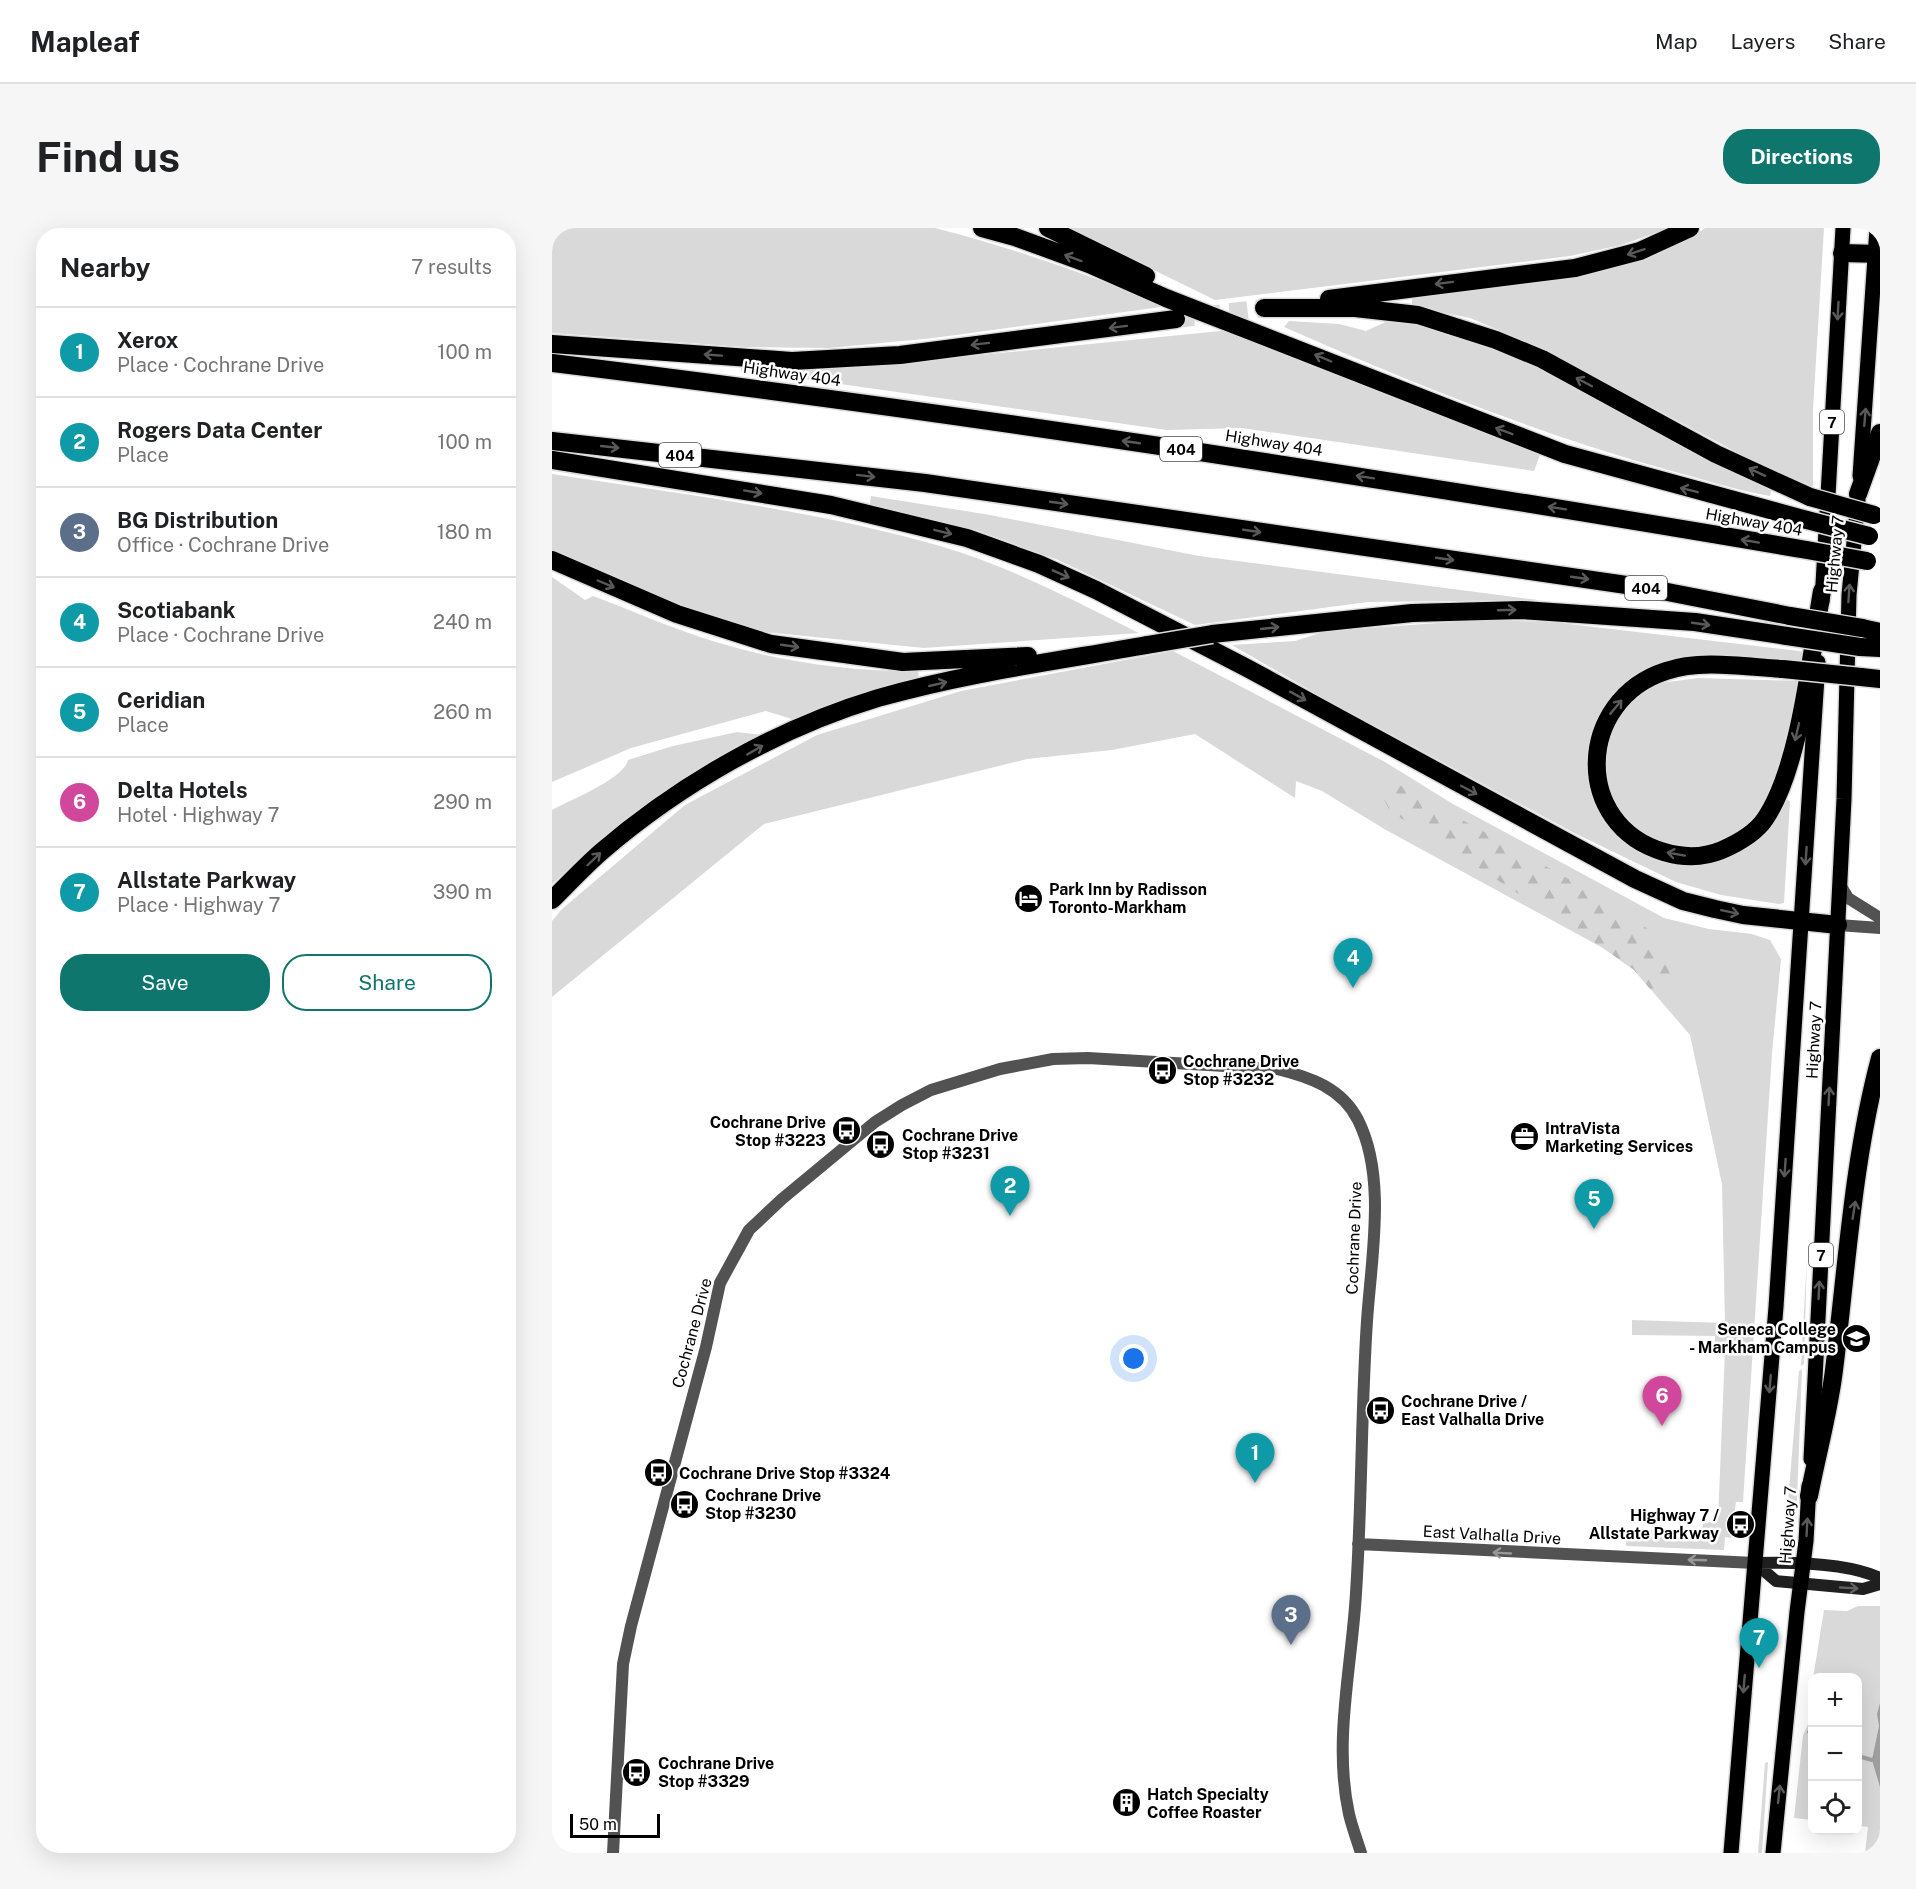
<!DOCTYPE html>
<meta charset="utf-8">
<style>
:root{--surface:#fff;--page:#f6f6f6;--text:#202124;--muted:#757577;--line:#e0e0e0;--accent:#0f766e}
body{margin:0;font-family:"Public Sans",sans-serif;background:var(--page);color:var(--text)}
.controls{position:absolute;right:18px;bottom:18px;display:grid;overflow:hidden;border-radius:12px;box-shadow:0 6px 24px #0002}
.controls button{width:54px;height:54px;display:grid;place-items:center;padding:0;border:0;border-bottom:2px solid var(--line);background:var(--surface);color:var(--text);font:30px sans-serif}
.scale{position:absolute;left:18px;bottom:15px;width:90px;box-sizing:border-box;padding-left:6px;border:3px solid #000;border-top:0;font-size:16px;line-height:21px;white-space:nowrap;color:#000;-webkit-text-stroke:4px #fff;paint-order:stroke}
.you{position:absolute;left:582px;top:1131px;width:21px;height:21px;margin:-15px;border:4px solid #fff;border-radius:50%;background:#1a73e8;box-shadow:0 0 0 9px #1a73e833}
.badge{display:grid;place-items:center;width:39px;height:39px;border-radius:50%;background:var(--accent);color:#fff;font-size:20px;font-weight:700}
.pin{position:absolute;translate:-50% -50px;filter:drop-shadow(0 2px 3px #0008)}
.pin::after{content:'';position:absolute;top:32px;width:21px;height:18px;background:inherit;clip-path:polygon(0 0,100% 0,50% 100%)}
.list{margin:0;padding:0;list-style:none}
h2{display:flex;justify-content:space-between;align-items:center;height:78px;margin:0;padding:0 24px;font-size:26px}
h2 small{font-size:20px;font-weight:400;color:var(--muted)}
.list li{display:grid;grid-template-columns:39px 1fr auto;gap:18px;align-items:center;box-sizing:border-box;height:90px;padding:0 24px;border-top:2px solid var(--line)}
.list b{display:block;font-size:22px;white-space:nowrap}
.list p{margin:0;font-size:20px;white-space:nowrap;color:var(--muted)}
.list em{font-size:20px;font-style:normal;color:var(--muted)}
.actions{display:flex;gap:12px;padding:18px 24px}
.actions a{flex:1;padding:14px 0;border:2px solid var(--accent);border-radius:24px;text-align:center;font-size:21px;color:var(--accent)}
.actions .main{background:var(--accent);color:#fff}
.icon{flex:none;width:33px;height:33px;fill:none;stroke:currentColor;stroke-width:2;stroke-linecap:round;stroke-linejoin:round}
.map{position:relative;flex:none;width:1328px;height:1625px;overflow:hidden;border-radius:24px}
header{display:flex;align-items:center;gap:36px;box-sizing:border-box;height:84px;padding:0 30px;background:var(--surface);border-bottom:2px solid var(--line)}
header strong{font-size:28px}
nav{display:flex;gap:33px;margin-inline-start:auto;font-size:21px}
.intro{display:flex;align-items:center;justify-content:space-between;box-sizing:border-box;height:144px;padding:0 36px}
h1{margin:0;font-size:42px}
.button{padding:15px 27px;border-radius:24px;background:var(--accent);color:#fff;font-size:21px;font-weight:700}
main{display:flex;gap:36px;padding:0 36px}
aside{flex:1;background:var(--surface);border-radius:24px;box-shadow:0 6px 24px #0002}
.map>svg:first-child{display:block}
.green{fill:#d9d9d9}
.forest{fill:url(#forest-firs)}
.water{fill:url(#water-ripples)}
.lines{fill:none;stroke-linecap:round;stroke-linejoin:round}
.stream{stroke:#a0a0a0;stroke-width:4}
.highway-tunnel{stroke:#d9d9d9;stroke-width:18;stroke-dasharray:18 9;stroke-linecap:butt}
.primary-casing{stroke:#dbdbdb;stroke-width:18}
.highway-casing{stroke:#dbdbdb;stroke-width:21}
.street{stroke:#525252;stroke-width:12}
.secondary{stroke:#1f1f1f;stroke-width:12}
.primary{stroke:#000;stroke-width:15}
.highway{stroke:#000;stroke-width:18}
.highway-bridge-casing{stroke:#dbdbdb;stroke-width:21;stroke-linecap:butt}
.highway-bridge{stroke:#000;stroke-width:18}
.oneway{stroke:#595959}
.oneway2{stroke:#979797}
.oneway3{stroke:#626262}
.labels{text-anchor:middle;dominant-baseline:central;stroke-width:5;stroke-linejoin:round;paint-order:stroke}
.shield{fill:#fff;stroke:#4c4c4c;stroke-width:1.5}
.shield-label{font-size:15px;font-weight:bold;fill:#000}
.street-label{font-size:16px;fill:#000;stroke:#fff}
.poi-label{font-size:16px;font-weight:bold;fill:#000;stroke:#fff;text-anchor:start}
</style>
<header>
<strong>Mapleaf</strong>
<nav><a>Map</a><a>Layers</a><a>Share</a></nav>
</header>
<div class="intro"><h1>Find us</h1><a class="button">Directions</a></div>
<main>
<aside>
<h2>Nearby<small>7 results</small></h2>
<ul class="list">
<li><span class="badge" style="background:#0f9aa8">1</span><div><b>Xerox</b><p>Place · Cochrane Drive</p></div><em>100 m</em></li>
<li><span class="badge" style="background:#0f9aa8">2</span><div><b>Rogers Data Center</b><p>Place</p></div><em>100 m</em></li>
<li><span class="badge" style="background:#5c6f8a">3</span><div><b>BG Distribution</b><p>Office · Cochrane Drive</p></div><em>180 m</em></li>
<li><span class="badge" style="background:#0f9aa8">4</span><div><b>Scotiabank</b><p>Place · Cochrane Drive</p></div><em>240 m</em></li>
<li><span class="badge" style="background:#0f9aa8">5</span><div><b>Ceridian</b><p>Place</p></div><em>260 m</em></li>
<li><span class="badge" style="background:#d1479c">6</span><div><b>Delta Hotels</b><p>Hotel · Highway 7</p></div><em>290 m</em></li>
<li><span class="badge" style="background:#0f9aa8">7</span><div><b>Allstate Parkway</b><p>Place · Highway 7</p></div><em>390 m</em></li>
</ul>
<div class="actions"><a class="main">Save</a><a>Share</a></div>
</aside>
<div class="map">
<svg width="1328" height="1625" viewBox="0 0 1328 1625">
<defs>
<pattern id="forest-firs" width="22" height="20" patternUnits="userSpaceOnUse" patternTransform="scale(1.5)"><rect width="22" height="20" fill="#d9d9d9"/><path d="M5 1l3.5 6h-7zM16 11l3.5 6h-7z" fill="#b8b8b8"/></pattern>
<pattern id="water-ripples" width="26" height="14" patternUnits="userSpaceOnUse" patternTransform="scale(1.5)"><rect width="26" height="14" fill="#a0a0a0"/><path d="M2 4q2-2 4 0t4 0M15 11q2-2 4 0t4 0" fill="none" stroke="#888"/></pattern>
</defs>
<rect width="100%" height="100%" fill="#fff"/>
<path class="green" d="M0 0H383C462 20 539 48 616 78L382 110 277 120 193 119 0 105Z
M516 0H1117L1069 17 1018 28 663 72Z
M1153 0H1272L1261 182V259L1201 233 985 118 918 90 860 79V66C943 56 1087 50 1153 0Z
M840 91 900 103 976 132 1220 260 1218 268C1183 262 1150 251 1116 242 984 205 857 154 732 99L737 93 787 96 814 103Z
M678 102 988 227 982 243 690 200 615 202 189 142 190 134 349 135Z
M0 246C129 266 262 282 388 318 457 338 523 373 587 405L372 420 213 404 119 376 0 324Z
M319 268 438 287 647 328 986 372 816 374 643 397 506 332 424 302 318 276Z
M0 349 33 372 41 368C76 381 112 397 148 409 217 432 294 444 366 443L367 451 243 492 214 483 79 520 0 554Z
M929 392 1000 394 1255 424 1254 437 1121 434 1089 445 1059 469 1046 495 1038 519 1074 613C1087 621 1100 631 1115 634 1145 641 1185 632 1207 610 1217 600 1224 583 1232 571L1238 573 1232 675 1227 676 1169 667 1124 654 1022 605 775 472 680 417 743 413 774 403Z
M621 423 833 534 901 576 1112 690 1157 701 1200 706 1218 712 1229 731 1220 825 1191 1274H1184L1179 1310 1173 1309 1172 1322 1074 1318 1073 1300 1150 1305 1151 1296 1166 1292 1173 1122 1163 1121V1108L1080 1107V1092L1173 1095 1170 956 1138 807 1082 742 1051 720 834 602 770 563 744 553 743 570 643 506 560 522 475 531 212 596 0 769V693L10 681 133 577 265 507 409 463Z
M1145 450 1248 453C1243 495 1232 552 1207 587 1200 598 1187 605 1175 611 1157 621 1138 622 1118 617 1103 612 1086 605 1075 593 1038 555 1049 486 1096 460 1109 453 1130 453 1145 450Z
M185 504 211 507 176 524 85 584 0 656V582C18 572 72 551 76 532L121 518Z
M1255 1029 1252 1136 1249 1138Z
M1250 1141 1244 1298 1240 1302 1234 1297 1247 1143Z
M1306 1378H1328V1625H1313L1316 1599 1306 1598V1450H1261L1272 1382 1295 1383Z
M1260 1457V1592L1242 1590 1251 1507 1256 1496Z
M1216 1534 1210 1625H1206L1213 1535Z"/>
<path class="forest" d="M838 552 1051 670 1103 706 1120 751 1099 762 1082 742 1051 720 838 583 829 566Z"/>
<path class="water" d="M1328 1475V1559L1320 1532 1327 1498 1325 1486Z"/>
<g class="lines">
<path class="stream" d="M1257 1504 1260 1506
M1306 1528 1320 1532"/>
<path class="highway-tunnel" d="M624 91 712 80"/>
<defs>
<path id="primary" d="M1308 248 1325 0
M1270 374 1291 0
M1259 1231 1292 571 1297 367 1306 272
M1179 1625 1224 1079 1266 434
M1221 1625 1245 1384 1254 1313 1257 1258"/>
<path id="highway" d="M430 0 463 9 537 36 614 70 1013 226 1255 292
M496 0 594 48
M1290 25 1328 26
M777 71 1023 40 1088 23 1138 0
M712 80H803L866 87 944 112 990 131 1164 226 1258 269
M0 116 240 133 348 127 624 91
M0 135C420 186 838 251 1255 322
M0 213 373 255 1095 360 1238 388
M0 232 279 277 415 310 487 336 544 362 695 440 1083 651 1131 673 1163 681 1191 687 1286 697
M1306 266 1328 205
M0 332 125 386 219 416 351 434 476 428
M1310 400 1328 404
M660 406 860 385 970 382 1143 394 1235 408
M1308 419 1328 420
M1231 441C1194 439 1149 431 1114 443 1024 472 1020 597 1112 624 1132 630 1151 630 1170 622 1186 615 1203 606 1213 591 1248 540 1259 426 1270 363
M1309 449 1328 451
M0 672C16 656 32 639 49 624 128 556 226 500 326 470 414 445 505 433 595 417
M1257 1268C1265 1226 1277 1184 1282 1142 1295 1038 1301 931 1328 830"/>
</defs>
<use href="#primary" class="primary-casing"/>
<use href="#highway" class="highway-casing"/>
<path class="street" d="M1288 657 1296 670 1328 690
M1286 697 1328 700
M806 1316 1203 1335
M61 1625 71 1436 79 1398 154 1119 168 1055 197 1002 230 971 323 894 350 877 379 862 448 841 501 831 536 830 725 841C758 849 790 860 806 892 835 949 819 1031 815 1093 809 1183 810 1274 804 1365 800 1437 781 1514 797 1586 800 1599 805 1612 809 1625"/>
<path class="secondary" d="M1203 1335 1224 1353 1311 1361 1328 1356
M1203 1335C1239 1334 1296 1335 1328 1350"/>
<use href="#primary" class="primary"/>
<use href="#highway" class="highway"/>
<defs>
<path id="highway-bridge" d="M1258 269 1322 287
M1255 292 1317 308
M1255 322 1315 333
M1238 388 1310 400
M1235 408 1308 419
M595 417 660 406
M1231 441 1309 449"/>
</defs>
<use href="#highway-bridge" class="highway-bridge-casing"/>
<use href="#highway-bridge" class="highway-bridge"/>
</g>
<defs><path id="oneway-shaft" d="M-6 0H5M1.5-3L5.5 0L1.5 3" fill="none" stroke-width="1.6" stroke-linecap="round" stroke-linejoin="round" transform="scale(1.5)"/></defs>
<g class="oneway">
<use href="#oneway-shaft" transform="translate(1084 24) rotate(162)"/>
<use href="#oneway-shaft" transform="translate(521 30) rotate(-160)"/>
<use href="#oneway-shaft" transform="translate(892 55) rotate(173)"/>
<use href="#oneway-shaft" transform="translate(1286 83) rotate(93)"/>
<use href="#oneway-shaft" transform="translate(566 99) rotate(173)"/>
<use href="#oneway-shaft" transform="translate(428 116) rotate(173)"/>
<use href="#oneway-shaft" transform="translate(161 127) rotate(-176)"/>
<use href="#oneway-shaft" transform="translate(771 130) rotate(-157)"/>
<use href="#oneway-shaft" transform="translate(1032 154) rotate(-152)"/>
<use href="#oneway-shaft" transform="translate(1313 189) rotate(-85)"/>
<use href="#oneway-shaft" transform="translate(952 203) rotate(-159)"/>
<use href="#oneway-shaft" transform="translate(579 214) rotate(-172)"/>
<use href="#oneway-shaft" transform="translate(58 219) rotate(6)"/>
<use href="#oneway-shaft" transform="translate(1205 244) rotate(-155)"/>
<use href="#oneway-shaft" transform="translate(314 248) rotate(7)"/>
<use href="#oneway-shaft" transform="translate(813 249) rotate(-171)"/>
<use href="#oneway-shaft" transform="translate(1137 262) rotate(-166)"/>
<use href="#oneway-shaft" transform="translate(201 264) rotate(10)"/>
<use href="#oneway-shaft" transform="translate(507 275) rotate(8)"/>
<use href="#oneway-shaft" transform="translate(1005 280) rotate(-171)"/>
<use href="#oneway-shaft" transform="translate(700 303) rotate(8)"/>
<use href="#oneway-shaft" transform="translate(391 304) rotate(14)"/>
<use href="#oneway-shaft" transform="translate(1198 313) rotate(-170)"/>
<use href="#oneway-shaft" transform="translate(893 331) rotate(8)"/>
<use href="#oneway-shaft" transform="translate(509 346) rotate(24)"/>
<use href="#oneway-shaft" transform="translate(1028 350) rotate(8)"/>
<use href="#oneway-shaft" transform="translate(54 356) rotate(23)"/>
<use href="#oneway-shaft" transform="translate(1297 365) rotate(-86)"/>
<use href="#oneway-shaft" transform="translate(955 382) rotate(-2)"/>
<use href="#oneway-shaft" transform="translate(1149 396) rotate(8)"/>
<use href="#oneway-shaft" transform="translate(718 400) rotate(-6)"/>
<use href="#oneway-shaft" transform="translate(238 418) rotate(8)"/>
<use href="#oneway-shaft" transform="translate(386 456) rotate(-13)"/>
<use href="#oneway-shaft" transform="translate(746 468) rotate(29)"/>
<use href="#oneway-shaft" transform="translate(1064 479) rotate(-50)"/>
<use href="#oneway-shaft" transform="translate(1245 504) rotate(103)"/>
<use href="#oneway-shaft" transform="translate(203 522) rotate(-30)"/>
<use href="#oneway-shaft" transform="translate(917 562) rotate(28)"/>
<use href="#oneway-shaft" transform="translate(1124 626) rotate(-170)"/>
<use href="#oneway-shaft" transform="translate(1254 628) rotate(94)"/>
<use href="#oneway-shaft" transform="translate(42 631) rotate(-44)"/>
<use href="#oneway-shaft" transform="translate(1178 684) rotate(12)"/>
<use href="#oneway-shaft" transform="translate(1277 868) rotate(-87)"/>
<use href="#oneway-shaft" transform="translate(1233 940) rotate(94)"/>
<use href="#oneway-shaft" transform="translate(1302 982) rotate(-81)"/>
<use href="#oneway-shaft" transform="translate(1267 1062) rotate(-87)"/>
<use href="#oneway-shaft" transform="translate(1218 1156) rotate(95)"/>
<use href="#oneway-shaft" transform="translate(1255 1299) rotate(-87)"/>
<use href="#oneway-shaft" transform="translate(1192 1456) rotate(95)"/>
<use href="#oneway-shaft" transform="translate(1227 1566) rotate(-84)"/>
</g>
<g class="oneway2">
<use href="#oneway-shaft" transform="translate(950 1325) rotate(-177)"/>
<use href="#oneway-shaft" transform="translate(1145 1332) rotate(-178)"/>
</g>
<use class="oneway3" href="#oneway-shaft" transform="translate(1297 1360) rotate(3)"/>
<defs>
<symbol id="hotel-disc" viewBox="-11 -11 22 22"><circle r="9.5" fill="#000" stroke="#fff"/><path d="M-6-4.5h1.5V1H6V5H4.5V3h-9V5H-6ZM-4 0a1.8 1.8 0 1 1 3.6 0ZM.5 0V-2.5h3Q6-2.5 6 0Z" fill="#fff"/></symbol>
<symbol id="bus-disc" viewBox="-11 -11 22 22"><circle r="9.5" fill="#000" stroke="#fff"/><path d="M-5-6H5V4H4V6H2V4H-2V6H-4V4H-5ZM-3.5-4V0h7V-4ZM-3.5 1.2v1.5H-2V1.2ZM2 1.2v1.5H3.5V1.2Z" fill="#fff"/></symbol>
<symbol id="office-disc" viewBox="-11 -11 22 22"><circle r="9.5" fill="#000" stroke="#fff"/><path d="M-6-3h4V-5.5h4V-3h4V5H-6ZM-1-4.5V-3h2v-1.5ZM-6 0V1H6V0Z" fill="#fff"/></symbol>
<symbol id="university-disc" viewBox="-11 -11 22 22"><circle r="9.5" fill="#000" stroke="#fff"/><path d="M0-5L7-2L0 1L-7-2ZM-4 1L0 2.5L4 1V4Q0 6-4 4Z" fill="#fff"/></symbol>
<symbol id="building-disc" viewBox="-11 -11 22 22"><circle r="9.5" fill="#000" stroke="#fff"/><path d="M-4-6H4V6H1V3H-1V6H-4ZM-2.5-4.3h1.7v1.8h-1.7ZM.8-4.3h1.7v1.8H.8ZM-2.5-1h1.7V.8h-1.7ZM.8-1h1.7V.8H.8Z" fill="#fff"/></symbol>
</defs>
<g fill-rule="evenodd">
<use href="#hotel-disc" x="460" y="654" width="33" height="33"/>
<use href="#bus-disc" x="594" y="826" width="33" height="33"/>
<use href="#bus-disc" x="278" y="886" width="33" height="33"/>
<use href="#office-disc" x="956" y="892" width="33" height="33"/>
<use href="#bus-disc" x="312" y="900" width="33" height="33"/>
<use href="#university-disc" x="1288" y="1094" width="33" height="33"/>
<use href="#bus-disc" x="812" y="1166" width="33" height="33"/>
<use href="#bus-disc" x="90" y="1228" width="33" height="33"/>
<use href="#bus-disc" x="116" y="1260" width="33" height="33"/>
<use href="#bus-disc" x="1172" y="1280" width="33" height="33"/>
<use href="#bus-disc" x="68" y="1528" width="33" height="33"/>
<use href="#building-disc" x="558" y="1558" width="33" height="33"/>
</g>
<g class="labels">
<g class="shield">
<rect x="1268" y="182" width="24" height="24" rx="4.5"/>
<rect x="608" y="209" width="42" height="24" rx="4.5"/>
<rect x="107" y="215" width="42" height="24" rx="4.5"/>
<rect x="1073" y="348" width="42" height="24" rx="4.5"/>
<rect x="1257" y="1015" width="24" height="24" rx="4.5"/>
</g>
<g class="shield-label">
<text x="1280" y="194">7</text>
<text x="629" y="221">404</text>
<text x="128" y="227">404</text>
<text x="1094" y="360">404</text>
<text x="1269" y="1027">7</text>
</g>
<g class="street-label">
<text transform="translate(240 146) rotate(8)">Highway 404</text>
<text transform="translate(722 215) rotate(9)">Highway 404</text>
<text transform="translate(1202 294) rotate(10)">Highway 404</text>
<text transform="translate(1283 326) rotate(-85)">Highway 7</text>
<text transform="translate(1262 812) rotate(-87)">Highway 7</text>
<text transform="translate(802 1010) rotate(-88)">Cochrane Drive</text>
<text transform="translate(140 1105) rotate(-75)">Cochrane Drive</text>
<text transform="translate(1236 1297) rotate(-86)">Highway 7</text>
<text transform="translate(940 1307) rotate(3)">East Valhalla Drive</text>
</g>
<g class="poi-label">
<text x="497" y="661">Park Inn by Radisson<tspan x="497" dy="18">Toronto-Markham</tspan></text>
<text x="631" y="833">Cochrane Drive<tspan x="631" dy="18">Stop #3232</tspan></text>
<text x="274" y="894" text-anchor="end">Cochrane Drive<tspan x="274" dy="18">Stop #3223</tspan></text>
<text x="993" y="900">IntraVista<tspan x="993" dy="18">Marketing Services</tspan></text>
<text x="350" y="907">Cochrane Drive<tspan x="350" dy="18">Stop #3231</tspan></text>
<text x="1284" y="1101" text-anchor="end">Seneca College<tspan x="1284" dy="18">- Markham Campus</tspan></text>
<text x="849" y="1173">Cochrane Drive /<tspan x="849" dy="18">East Valhalla Drive</tspan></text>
<text x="127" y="1245">Cochrane Drive Stop #3324</text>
<text x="153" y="1267">Cochrane Drive<tspan x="153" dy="18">Stop #3230</tspan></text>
<text x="1167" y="1287" text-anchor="end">Highway 7 /<tspan x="1167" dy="18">Allstate Parkway</tspan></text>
<text x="106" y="1535">Cochrane Drive<tspan x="106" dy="18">Stop #3329</tspan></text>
<text x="595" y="1566">Hatch Specialty<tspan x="595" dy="18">Coffee Roaster</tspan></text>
</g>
</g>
</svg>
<div class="controls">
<button>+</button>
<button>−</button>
<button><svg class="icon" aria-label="locate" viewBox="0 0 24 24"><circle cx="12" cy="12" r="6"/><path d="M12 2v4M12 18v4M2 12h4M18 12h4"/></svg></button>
</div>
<div class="scale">50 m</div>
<div class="you"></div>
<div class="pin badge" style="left:703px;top:1255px;background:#0f9aa8">1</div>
<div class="pin badge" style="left:458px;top:988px;background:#0f9aa8">2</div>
<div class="pin badge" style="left:739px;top:1417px;background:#5c6f8a">3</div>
<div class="pin badge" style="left:801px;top:760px;background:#0f9aa8">4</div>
<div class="pin badge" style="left:1042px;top:1001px;background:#0f9aa8">5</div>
<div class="pin badge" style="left:1110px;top:1198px;background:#d1479c">6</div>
<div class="pin badge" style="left:1207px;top:1440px;background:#0f9aa8">7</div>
</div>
</main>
